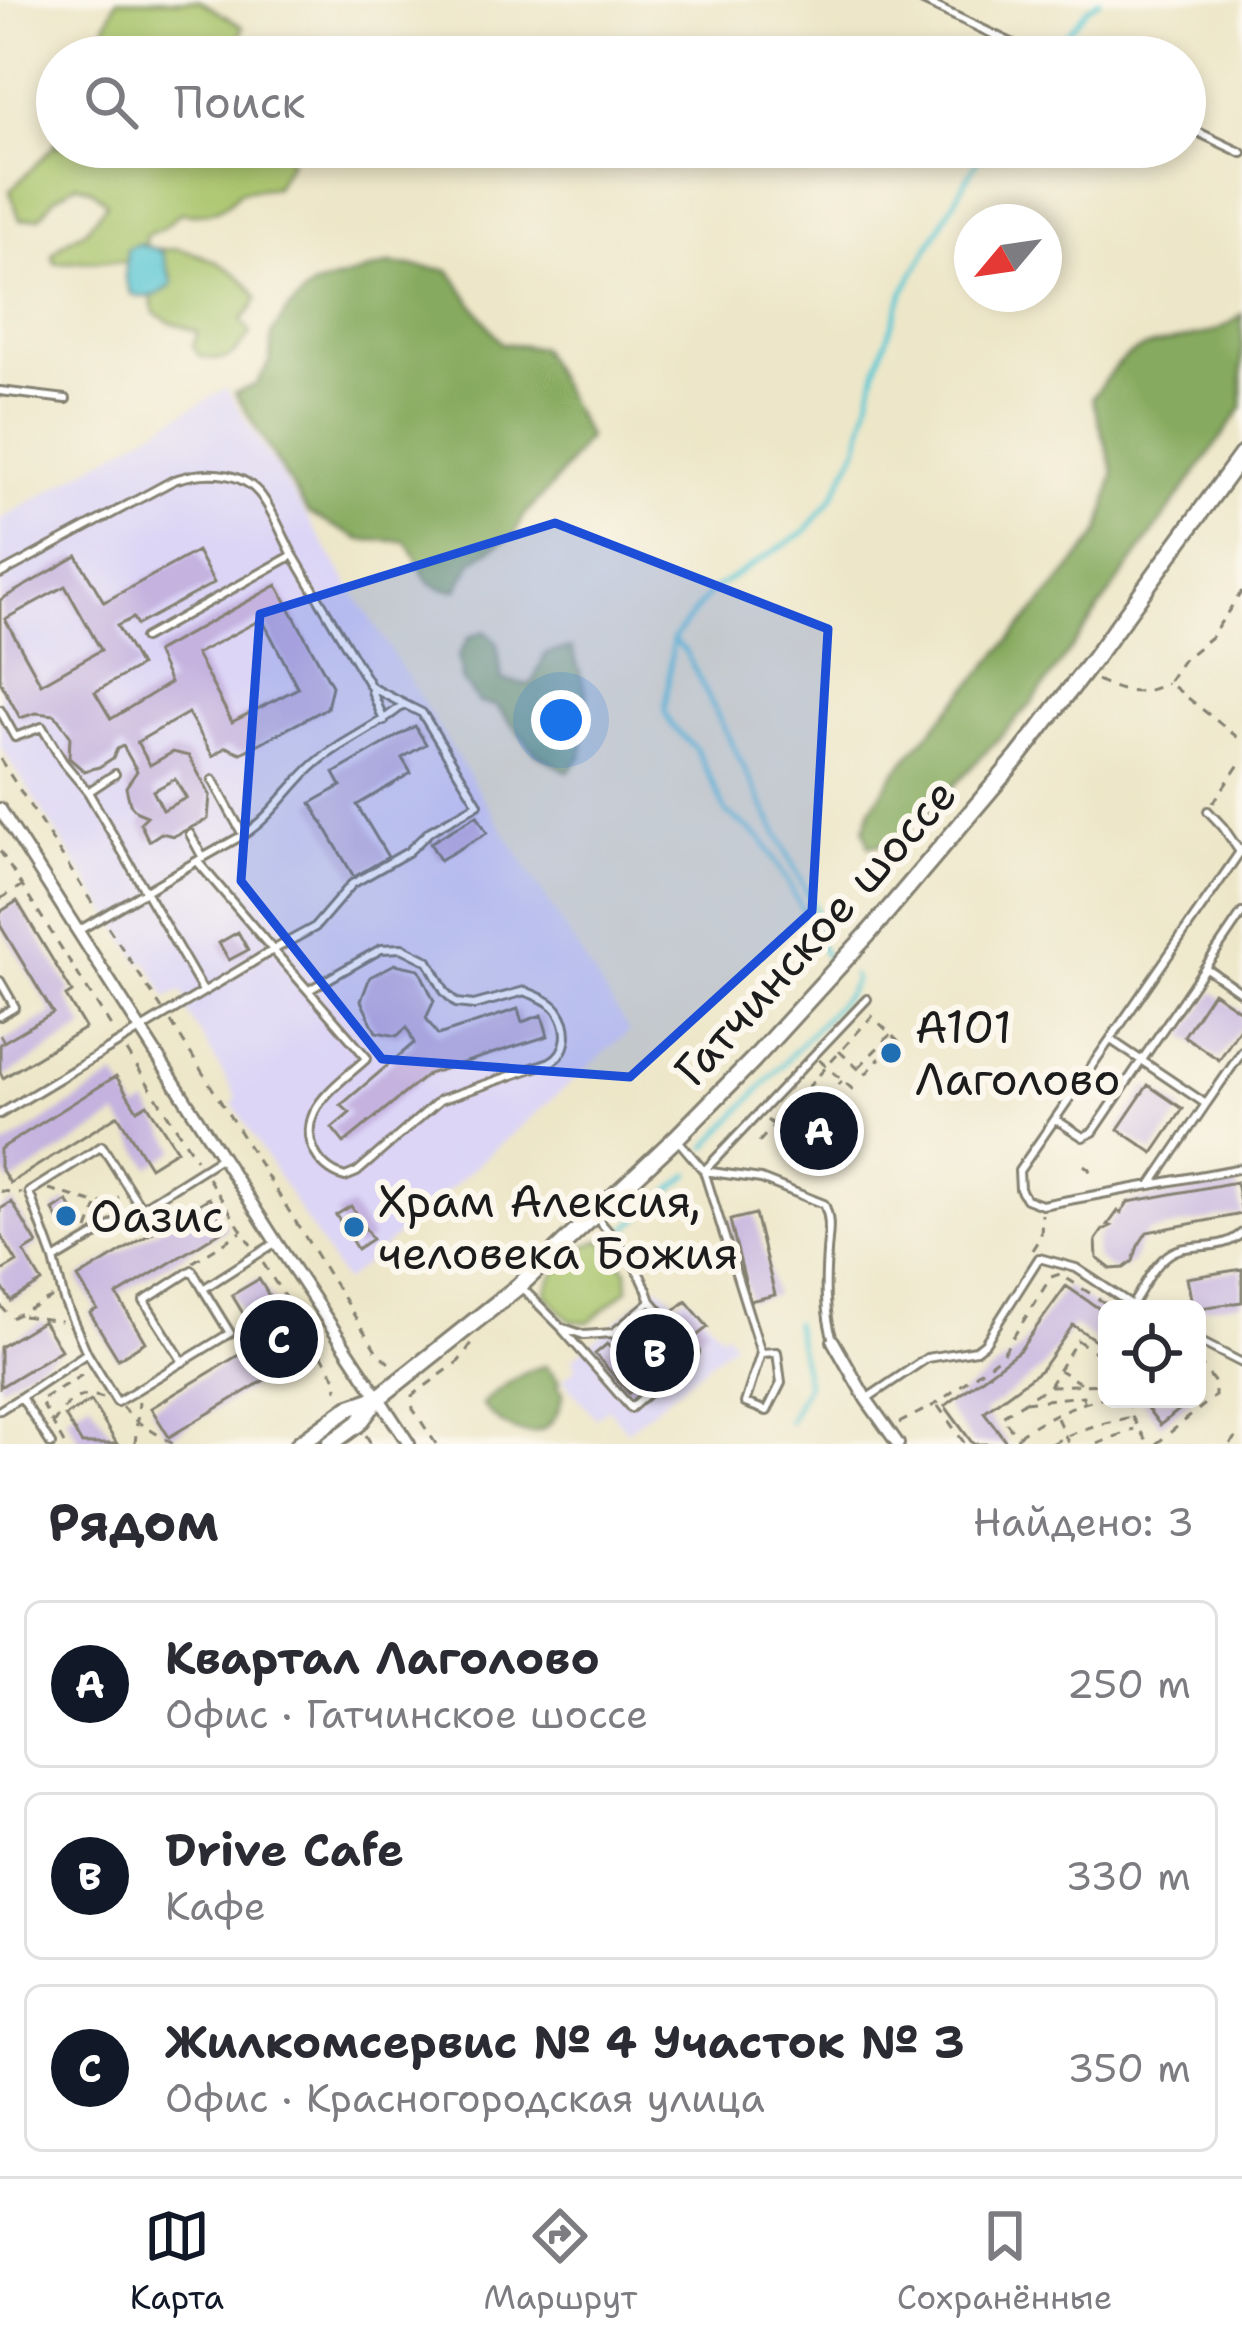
<!DOCTYPE html>
<html lang="ru">
<meta charset="utf-8">
<style>
:root{--surface:#fff;--page:#f7f7f7;--text:#2b2b33;--muted:#7c7c81;--line:#e1e1e2;--accent:#111827}
body{margin:0;font-family:"Shantell Sans",sans-serif;background:var(--page);color:var(--text)}
.controls{position:absolute;right:36px;bottom:36px;display:grid;overflow:hidden;border-radius:18px;box-shadow:0 6px 18px #0003}
.controls button{width:108px;height:108px;display:grid;place-items:center;padding:0;border:0;border-bottom:3px solid var(--line);background:var(--surface);color:var(--text);font:60px sans-serif}
.compass{position:absolute;left:954px;top:204px;width:108px;height:108px;border-radius:50%;background:var(--surface);box-shadow:0 6px 18px #0003;rotate:241deg}
.you{position:absolute;left:561px;top:720px;width:42px;height:42px;margin:-30px;border:9px solid #fff;border-radius:50%;background:#1a73e8;box-shadow:0 0 0 18px #1a73e833}
.badge{display:grid;place-items:center;width:78px;height:78px;border-radius:50%;background:var(--accent);color:#fff;font-size:39px;font-weight:700}
.pin{position:absolute;translate:-50% -50%;border:6px solid #fff;box-shadow:0 3px 12px #0006}
.list{margin:0;padding:0;list-style:none}
h2{display:flex;justify-content:space-between;align-items:center;height:156px;margin:0;padding:0 48px;font-size:51px}
h2 small{font-size:39px;font-weight:400;color:var(--muted)}
.list li{display:grid;grid-template-columns:78px 1fr auto;gap:36px;align-items:center;box-sizing:border-box;height:168px;margin:0 24px 24px;padding:0 24px;border:3px solid var(--line);border-radius:18px}
.list b{display:block;font-size:45px;white-space:nowrap}
.list p{margin:0;font-size:39px;white-space:nowrap;color:var(--muted)}
.list em{font-size:39px;font-style:normal;color:var(--muted)}
.icon{flex:none;width:66px;height:66px;fill:none;stroke:currentColor;stroke-width:2;stroke-linecap:round;stroke-linejoin:round}
.map{position:relative;flex:none;width:1242px;height:1444px;overflow:hidden}
.search{position:absolute;background:var(--surface);box-shadow:0 6px 18px #0003;left:36px;right:36px;top:36px;height:132px;display:flex;align-items:center;gap:30px;box-sizing:border-box;padding:0 42px;border-radius:66px;color:var(--muted);font-size:45px}
.sheet{height:732px;background:var(--surface)}
nav{display:flex;justify-content:space-around;align-items:center;box-sizing:border-box;height:168px;border-top:3px solid var(--line);background:var(--surface);font-size:33px;color:var(--muted)}
nav a{display:grid;justify-items:center;gap:6px}
nav .on{color:var(--accent)}
.map>svg:first-child{display:block}
.built{fill:#dcd5f6}
.green{fill:#a8c46b;stroke:#627044;stroke-width:3}
.forest{fill:#86aa5f;stroke:#51633e;stroke-width:3}
.water{fill:#5cc8d4;stroke:#3c7278;stroke-width:3}
.lines{fill:none;stroke-linecap:round;stroke-linejoin:round}
.stream{stroke:#5cc8d4;stroke-width:4.5}
.building{fill:#c5b2df;fill-rule:evenodd}
.lane-casing{stroke:#848172;stroke-width:12}
.street-casing{stroke:#848172;stroke-width:16}
.secondary-casing{stroke:#848172;stroke-width:21}
.path{stroke:#848172;stroke-width:3;stroke-dasharray:9 9;stroke-linecap:butt}
.lane{stroke:#fff;stroke-width:6}
.street{stroke:#fff;stroke-width:10}
.secondary{stroke:#fff;stroke-width:15}
.marked{fill:#1d4ed8;fill-opacity:0.2;stroke:#1d4ed8;stroke-width:9;stroke-linejoin:round}
.poi-dot{fill:#1f6fb2;stroke:#fbf7ec;stroke-width:4.5}
.labels{text-anchor:middle;dominant-baseline:central;stroke-width:12;stroke-linejoin:round;paint-order:stroke}
.street-label{font-size:45px;fill:#1c1c1c;stroke:#fbf7ec}
.poi-label{font-size:45px;fill:#1c1c1c;stroke:#fbf7ec;text-anchor:start}
</style>
<div class="map">
<svg width="1242" height="1444" viewBox="0 0 1242 1444">
<rect width="100%" height="100%" fill="#fbf7ec"/>
<filter id="ink" filterUnits="userSpaceOnUse"><feTurbulence type="fractalNoise" baseFrequency=".00833" numOctaves="2"/><feDisplacementMap in="SourceGraphic" scale="24" xChannelSelector="R" yChannelSelector="G"/><feConvolveMatrix kernelMatrix="1 2 1 2 8 2 1 2 1" color-interpolation-filters="sRGB"/></filter>
<filter id="wash" filterUnits="userSpaceOnUse"><feTurbulence type="fractalNoise" baseFrequency=".004" numOctaves="4" result="noise"/><feDisplacementMap in="SourceGraphic" scale="48" xChannelSelector="R" yChannelSelector="G"/><feGaussianBlur stdDeviation="2.7" result="paint"/><feColorMatrix in="noise" values="0 0 0 0 0 0 0 0 0 0 0 0 0 0 0 0 0 1.4 0 .05"/><feComposite in="paint" operator="in"/></filter>
<g filter="url(#wash)">
<rect width="100%" height="100%" fill="#ede6c8"/>
<path class="built" d="M226 388 629 1031 344 1282 232 1102 237 1098 186 1009 190 1006 181 991 167 998 147 961 141 963 0 746V520Z
M659 1285 677 1302 687 1295 721 1335 726 1332 734 1342 627 1431 608 1408 595 1418 563 1379 576 1368 572 1359Z"/>
<path class="green" d="M117 0H199L243 27 234 57H91Z
M57 136V147H280L291 161 275 187 240 191C223 213 206 216 180 213L163 228 145 236 146 245 138 244 127 263C113 258 73 263 55 263L52 255 62 244 86 230 107 203 91 189 77 184 55 198 40 217 20 220 10 191 53 147Z
M178 249C207 255 244 271 257 299L251 310 241 320 251 334C232 357 229 364 199 356L193 345 198 332 167 321 154 312 151 297 172 277 159 250Z
M602 1240 627 1270 628 1289 589 1322 570 1321 545 1293C551 1270 580 1245 602 1240Z"/>
<path class="forest" d="M390 264 449 270 501 343 540 348 588 437 552 486 523 516 515 534 474 560 457 590C415 590 426 563 405 541L361 540 308 513 235 393 256 385 270 361 272 334 287 311 312 287Z
M1242 314V408L1032 703 929 812 891 843 869 846 864 829 871 809 896 771 1062 580 1100 532 1114 472 1092 398C1101 387 1110 370 1121 361 1154 332 1208 347 1242 314Z
M485 631 497 642 502 680 531 685 546 653 572 648 587 695 582 756 568 772 536 753 496 706 479 703 463 681 458 656 469 637Z
M546 1366 560 1382 557 1385 563 1392C556 1444 515 1444 482 1405 494 1391 528 1368 546 1366Z"/>
<path class="water" d="M138 244 159 250 163 254 173 284C160 295 147 301 131 294L125 279 127 249Z"/>
<g class="lines">
<path class="stream" d="M1053 50 1088 8 1100 0
M673 639 685 651 818 914 819 938
M826 957 787 880 762 839 727 813 696 749 671 725 665 712 673 639 711 591 806 531 833 497 859 445 876 369 904 291 985 147
M707 1147 847 994 855 980 853 975
M626 1229 690 1174
M789 1422 807 1384 794 1322"/>
</g>
<g id="blocks">
<path class="building" d="M197 551 214 583 137 625 133 618 117 626 140 666 95 692 111 719 170 683 156 652 277 585 332 686 327 708 241 753 226 747 213 756 188 713 137 742 150 765 173 752 189 756 210 795 208 819 174 836 161 833 149 841 140 823 147 816 137 812 130 804 126 787 137 771 123 746 117 749 113 758 99 767 84 771 69 758 70 736 55 715 36 713 20 718 0 681V600L77 556 104 602ZM65 586 101 650 41 684 5 619ZM262 619 298 688 232 722 196 654ZM175 779 186 798 163 810 153 791Z
M415 726 426 744 402 758 411 773 357 805 388 857 354 877 311 803 341 786 334 773Z
M477 815 487 833 440 860 430 843Z
M17 901 72 992 66 996 85 1028 3 1078 0 1072V1044L53 1013 0 925V912Z
M238 932 248 950 229 960 219 943Z
M395 964 419 969 434 1001 426 1018 438 1035 518 1009 522 1022 542 1015 548 1036 428 1074 344 1143 332 1128 350 1113 341 1105 414 1043 407 1027 397 1036 376 1032 361 1001 370 977Z
M1213 992 1242 1012V1025L1219 1060 1184 1036Z
M116 1076 137 1110 147 1104 177 1150 150 1167 118 1115 10 1183 0 1167V1149Z
M1148 1085 1183 1109 1153 1153 1118 1129Z
M830 1113 841 1122 815 1155 797 1140 816 1117 822 1122Z
M1236 1182 1242 1214 1147 1232 1138 1246 1133 1261 1124 1268 1111 1269 1097 1258 1096 1240 1103 1230 1111 1226 1108 1225 1118 1211 1121 1213 1128 1202Z
M209 1198 227 1228 117 1295 145 1342 118 1359 90 1313 97 1309 78 1278Z
M67 1201 80 1222 68 1229 62 1226 53 1210Z
M12 1202 37 1244 24 1252 42 1282 11 1301 0 1284V1272L17 1262 0 1234V1209Z
M351 1206 372 1239 357 1249 336 1215Z
M755 1214 775 1295 750 1301 730 1220Z
M1242 1269V1302L1193 1309 1187 1278Z
M259 1279 288 1327 279 1332 296 1361 169 1437 151 1408 260 1342 232 1295Z
M1066 1286 1107 1314V1348L1073 1325 1041 1370 984 1412 1008 1444H973L945 1406 1020 1350Z
M686 1301 708 1327 694 1338 673 1312Z
M43 1321 61 1350 0 1387V1347Z
M654 1322 675 1346 656 1363 647 1353 629 1369 641 1382 629 1393 595 1354 607 1344 619 1357Z
M1140 1399H1193L1160 1425Z
M91 1401 117 1444H82L65 1416Z"/>
</g>
</g>
<g filter="url(#ink)">
<use href="#blocks" fill-opacity="0" stroke="#848172" stroke-width="3"/>
<g class="lines">
<defs>
<path id="lane" d="M921 0 1041 57
M1185 126 1242 153
M0 391 66 399
M0 574 174 480C201 471 238 469 259 493 272 508 283 537 293 555
M144 638 293 555 371 687 404 704
M372 691 384 721
M0 710 15 737 42 727 63 762 88 792 203 991
M88 792 115 774
M1208 811 1223 827 1240 852
M190 834 203 858
M1242 849 1019 1171 1020 1189 1026 1199 1042 1205 1242 1168
M197 861 243 835 213 780
M78 931 197 861 273 950 315 927 352 884 408 852 430 831 478 804 422 713 404 704C380 725 351 737 325 756 294 778 276 814 243 835
M1206 968 1242 993
M0 981 15 1007 0 1016
M1111 1040 1206 1104 1242 1052
M0 1114 273 950 367 1058C351 1073 329 1088 317 1107 300 1135 315 1168 345 1177L357 1172 440 1100 550 1062C569 1052 570 1028 558 1011 552 1001 535 996 525 991L474 1005 456 1003 445 992 428 961 402 948 381 949 309 990
M1055 1119 1083 1137 1093 1132 1242 913
M677 1139 704 1171 761 1353 745 1403 767 1411 781 1383 777 1352 761 1353
M1151 1185 1206 1104
M141 1208 222 1157
M522 1288 561 1327 584 1335 613 1333 651 1301C640 1266 618 1242 594 1215
M563 1330 631 1408 695 1352 651 1301
M614 1334 628 1350
M833 1340C824 1313 825 1281 827 1252 828 1234 832 1221 824 1204L761 1179 704 1171 867 999
M1197 1340 1242 1363
M87 1353 117 1402 230 1333 203 1289 275 1243
M638 1361 658 1384
M183 1362 144 1301 192 1270 203 1289
M21 1397 87 1353 64 1300 54 1260 29 1192 102 1146 141 1208 54 1260
M866 1399 927 1358 976 1350 985 1343 1039 1258 1076 1268 1132 1305C1142 1290 1152 1267 1167 1256 1188 1239 1219 1254 1242 1233
M0 1410 21 1397 51 1444"/>
<path id="street" d="M0 809 276 1242 409 1444
M833 1341 866 1399 898 1444"/>
<path id="secondary" d="M299 1444 349 1408 375 1399
M330 1444 359 1423 378 1398 519 1286 676 1138 753 1060 868 934 1018 757 1093 660 1242 455"/>
</defs>
<use href="#lane" class="lane-casing"/>
<use href="#street" class="street-casing"/>
<use href="#secondary" class="secondary-casing"/>
<path class="path" d="M1242 591 1211 637 1183 660 1168 682 1242 741
M1097 680C1123 693 1140 697 1167 683
M0 759 96 909
M1213 803 1242 760
M0 851 115 1033
M0 899 29 881
M108 927 162 1009
M171 1022 377 1352 389 1363
M0 1035 4 1042
M127 1051 196 1159
M839 1051 865 1075 880 1058
M819 1060 858 1094
M859 1067 890 1035
M767 1120 812 1157
M791 1139 842 1081
M759 1142 872 1016 901 1044
M1084 1165 1089 1169 1092 1180
M208 1178 251 1245
M49 1189 98 1204 119 1197
M0 1191 22 1193
M88 1230 97 1206
M1032 1250 1041 1236 1042 1214
M193 1262 241 1232
M263 1263 336 1378 337 1390
M0 1305 11 1318 55 1296
M23 1316 61 1321
M1058 1369 1080 1383
M1050 1386 1107 1384
M1128 1399 1132 1417 1148 1444
M1025 1402 1083 1396 1084 1401
M938 1406 965 1444
M122 1407 136 1421 173 1444
M1057 1418 1069 1444
M899 1423 936 1404 1002 1355 1051 1277 1060 1274 1114 1309
M53 1424C66 1403 77 1390 103 1398
M366 1435 370 1442 379 1444
M1018 1436C1044 1417 1075 1404 1107 1397
M64 1444 40 1400 87 1372
M135 1444 139 1402
M436 1444 413 1409 412 1396 459 1361 472 1343
M1022 1444 1002 1416 1049 1386 1077 1340 1107 1360
M1052 1444C1076 1429 1104 1423 1132 1417
M1097 1444 1134 1429
M1156 1444 1215 1396V1383L1197 1359
M1230 1444 1242 1432"/>
<use href="#lane" class="lane"/>
<use href="#street" class="street"/>
<use href="#secondary" class="secondary"/>
</g>
</g>
<path class="marked" d="M555 523 828 629 812 911 630 1077 382 1059 241 881 260 614Z"/>
<g class="poi-dot">
<circle cx="891" cy="1053" r="12"/>
<circle cx="66" cy="1216" r="12"/>
<circle cx="354" cy="1227" r="12"/>
</g>
<g class="labels">
<g class="street-label">
<text transform="translate(815 932) rotate(-48)">Гатчинское шоссе</text>
</g>
<g class="poi-label">
<text x="915" y="1027">А101<tspan x="915" dy="52">Лаголово</tspan></text>
<text x="378" y="1201">Храм Алексия,<tspan x="378" dy="52">человека Божия</tspan></text>
<text x="90" y="1216">Оазис</text>
</g>
</g>
</svg>
<div class="controls">
<button><svg class="icon" aria-label="locate" viewBox="0 0 24 24"><circle cx="12" cy="12" r="6"/><path d="M12 2v4M12 18v4M2 12h4M18 12h4"/></svg></button>
</div>
<svg class="compass" viewBox="-18 -18 36 36"><path d="M0-13l5 13h-10z" fill="#e53935"/><path d="M0 13l5-13h-10z" fill="#7c7c81"/></svg>
<div class="you"></div>
<div class="pin badge" style="left:819px;top:1131px">A</div>
<div class="pin badge" style="left:655px;top:1353px">B</div>
<div class="pin badge" style="left:279px;top:1339px">C</div>
<div class="search"><svg class="icon" aria-label="search" viewBox="0 0 24 24"><circle cx="10" cy="10" r="6"/><path d="M15 15l6 6"/></svg>Поиск</div>
</div>
<section class="sheet">
<h2>Рядом<small>Найдено: 3</small></h2>
<ul class="list">
<li><span class="badge">A</span><div><b>Квартал Лаголово</b><p>Офис · Гатчинское шоссе</p></div><em>250 m</em></li>
<li><span class="badge">B</span><div><b>Drive Cafe</b><p>Кафе</p></div><em>330 m</em></li>
<li><span class="badge">C</span><div><b>Жилкомсервис № 4 Участок № 3</b><p>Офис · Красногородская улица</p></div><em>350 m</em></li>
</ul>
</section>
<nav>
<a class="on"><svg class="icon" aria-label="map" viewBox="0 0 24 24"><path d="M3 6l6-2 6 2 6-2v14l-6 2-6-2-6 2zM9 4v14M15 6v14"/></svg>Карта</a>
<a><svg class="icon" aria-label="directions" viewBox="0 0 24 24"><path d="M12 3l9 9-9 9-9-9zM9 14v-3h6M13 9l2 2-2 2"/></svg>Маршрут</a>
<a><svg class="icon" aria-label="saved" viewBox="0 0 24 24"><path d="M7 4h10v16l-5-4-5 4z"/></svg>Сохранённые</a>
</nav>
